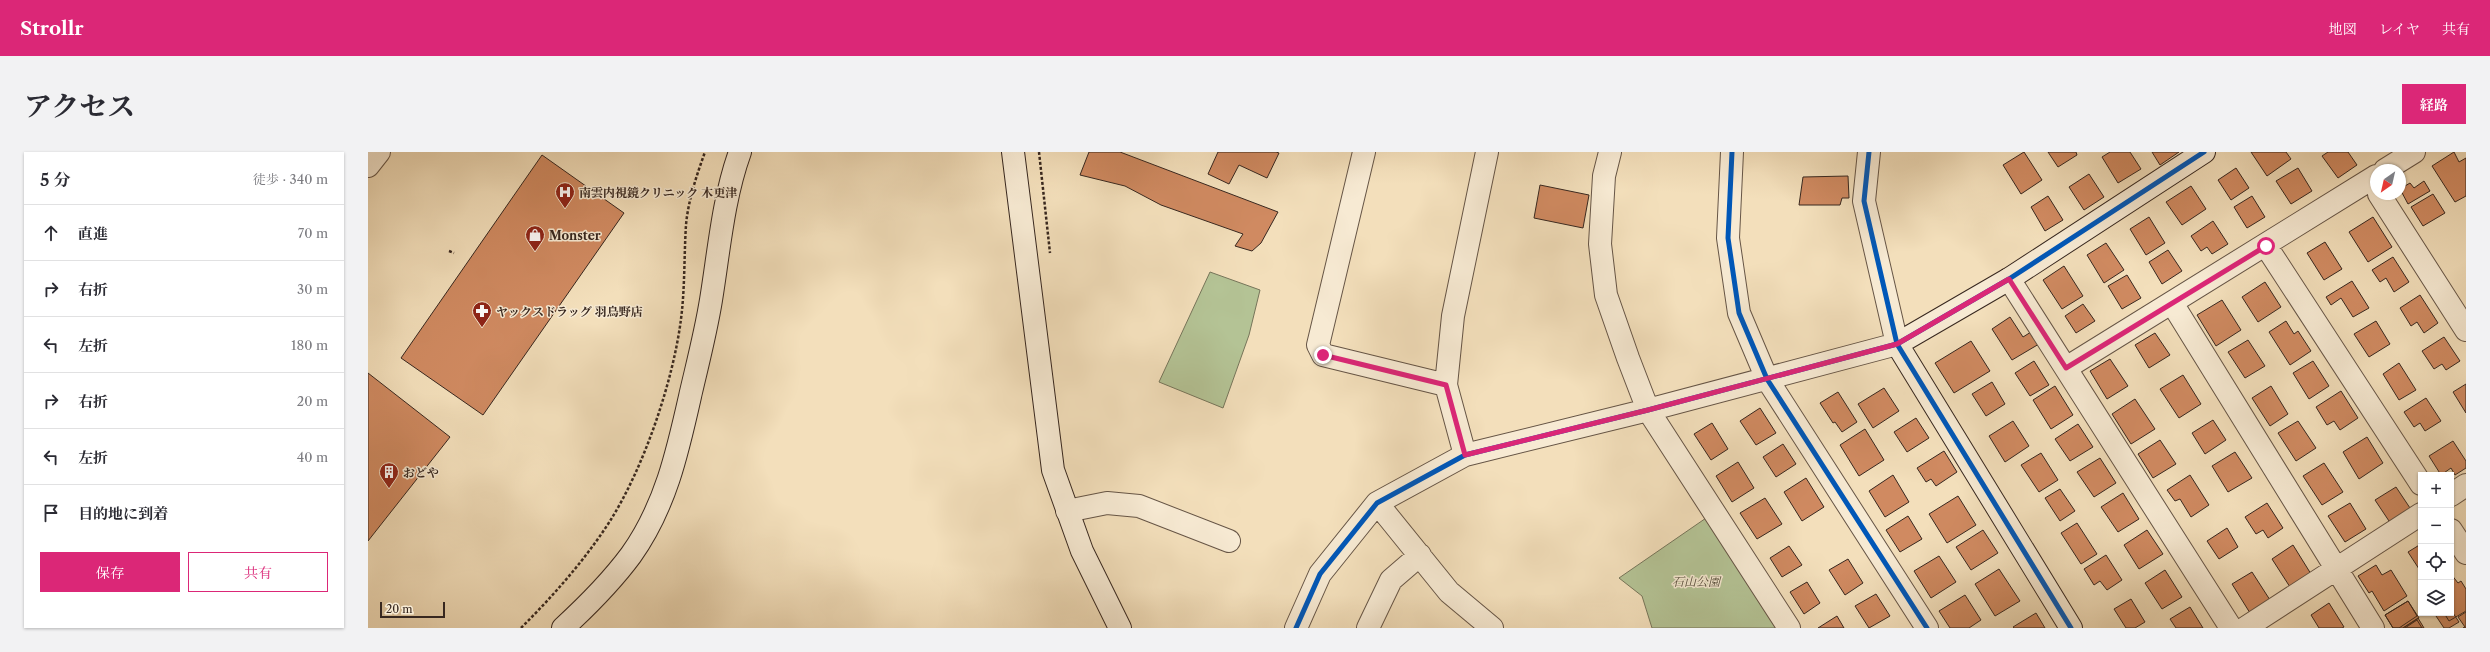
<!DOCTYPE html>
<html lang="ja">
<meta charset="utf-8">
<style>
:root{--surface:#fff;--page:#f2f2f3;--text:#2b2b33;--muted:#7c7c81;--line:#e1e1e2;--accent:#db2777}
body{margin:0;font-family:"Libre Caslon Text","Noto Serif JP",serif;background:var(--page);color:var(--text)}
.controls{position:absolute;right:12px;bottom:12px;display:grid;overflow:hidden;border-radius:0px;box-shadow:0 1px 3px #0004}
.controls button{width:36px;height:36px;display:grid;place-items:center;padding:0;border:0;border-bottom:1px solid var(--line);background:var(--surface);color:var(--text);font:20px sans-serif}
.compass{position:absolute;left:2002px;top:12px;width:36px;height:36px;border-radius:50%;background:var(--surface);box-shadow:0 1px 3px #0004;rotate:214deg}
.scale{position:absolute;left:12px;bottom:10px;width:65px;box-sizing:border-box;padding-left:4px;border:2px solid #37271f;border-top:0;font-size:11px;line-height:14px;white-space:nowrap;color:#37271f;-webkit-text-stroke:3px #f7ead3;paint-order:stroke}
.stop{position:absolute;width:12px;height:12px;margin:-9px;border:3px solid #db2777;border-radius:50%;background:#fff}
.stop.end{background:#db2777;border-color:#fff;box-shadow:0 1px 4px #0008}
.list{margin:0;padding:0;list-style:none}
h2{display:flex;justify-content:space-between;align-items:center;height:52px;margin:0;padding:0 16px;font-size:17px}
h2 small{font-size:13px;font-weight:400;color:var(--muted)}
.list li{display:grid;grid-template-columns:26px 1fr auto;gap:12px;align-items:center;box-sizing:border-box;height:56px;padding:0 16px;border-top:1px solid var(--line)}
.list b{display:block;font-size:15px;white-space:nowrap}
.list em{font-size:13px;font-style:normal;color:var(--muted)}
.actions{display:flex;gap:8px;padding:12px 16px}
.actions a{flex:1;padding:9px 0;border:1px solid var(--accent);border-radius:0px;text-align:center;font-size:14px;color:var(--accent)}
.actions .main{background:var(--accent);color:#fff}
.icon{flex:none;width:22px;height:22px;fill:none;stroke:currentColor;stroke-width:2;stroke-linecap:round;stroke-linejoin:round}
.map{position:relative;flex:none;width:2098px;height:476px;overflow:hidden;border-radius:0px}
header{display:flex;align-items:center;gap:24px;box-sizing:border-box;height:56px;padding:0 20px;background:var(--accent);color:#fff}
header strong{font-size:19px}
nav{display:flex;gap:22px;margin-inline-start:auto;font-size:14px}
.intro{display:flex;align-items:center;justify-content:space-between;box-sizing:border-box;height:96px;padding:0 24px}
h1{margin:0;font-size:28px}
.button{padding:10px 18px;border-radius:0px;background:var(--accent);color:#fff;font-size:14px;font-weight:700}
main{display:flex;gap:24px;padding:0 24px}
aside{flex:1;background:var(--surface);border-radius:0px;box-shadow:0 1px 3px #0004}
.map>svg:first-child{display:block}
.green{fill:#b4c395;stroke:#76755a}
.building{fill:#d08a61;stroke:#37271f}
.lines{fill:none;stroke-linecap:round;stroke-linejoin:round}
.street-casing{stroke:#665546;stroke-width:24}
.secondary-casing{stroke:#37271f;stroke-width:24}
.path{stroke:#37271f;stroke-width:2.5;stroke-dasharray:3 2;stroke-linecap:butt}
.street{stroke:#f7ead3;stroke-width:22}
.secondary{stroke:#f7ead3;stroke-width:22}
.cycleway-casing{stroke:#f7ead3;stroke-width:8}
.cycleway{stroke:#0057b8;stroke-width:5}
.route{stroke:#db2777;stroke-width:5}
.labels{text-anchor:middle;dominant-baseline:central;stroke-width:3;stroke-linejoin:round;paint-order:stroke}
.poi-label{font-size:12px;font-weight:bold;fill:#37271f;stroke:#f7ead3;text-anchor:start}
.park-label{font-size:12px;font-style:italic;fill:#564e3c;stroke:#f7ead3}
</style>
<header>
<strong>Strollr</strong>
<nav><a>地図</a><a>レイヤ</a><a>共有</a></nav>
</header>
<div class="intro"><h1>アクセス</h1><a class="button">経路</a></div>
<main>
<aside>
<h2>5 分<small>徒歩 · 340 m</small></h2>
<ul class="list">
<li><svg class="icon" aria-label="ahead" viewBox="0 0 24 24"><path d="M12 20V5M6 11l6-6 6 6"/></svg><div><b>直進</b></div><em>70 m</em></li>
<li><svg class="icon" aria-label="right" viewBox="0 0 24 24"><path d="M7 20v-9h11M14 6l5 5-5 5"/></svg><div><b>右折</b></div><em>30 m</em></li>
<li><svg class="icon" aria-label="left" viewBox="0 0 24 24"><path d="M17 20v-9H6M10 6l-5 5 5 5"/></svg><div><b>左折</b></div><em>180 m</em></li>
<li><svg class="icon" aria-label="right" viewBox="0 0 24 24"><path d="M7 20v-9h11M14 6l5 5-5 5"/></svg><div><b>右折</b></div><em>20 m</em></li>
<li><svg class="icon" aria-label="left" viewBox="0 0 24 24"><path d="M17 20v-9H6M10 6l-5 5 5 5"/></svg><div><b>左折</b></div><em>40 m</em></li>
<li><svg class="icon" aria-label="arrive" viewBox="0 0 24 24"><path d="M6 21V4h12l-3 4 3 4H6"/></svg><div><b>目的地に到着</b></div></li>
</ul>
<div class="actions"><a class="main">保存</a><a>共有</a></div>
</aside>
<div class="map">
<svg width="2098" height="476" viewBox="0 0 2098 476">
<rect width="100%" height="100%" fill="#f3dfbb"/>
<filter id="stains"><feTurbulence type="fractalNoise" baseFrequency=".005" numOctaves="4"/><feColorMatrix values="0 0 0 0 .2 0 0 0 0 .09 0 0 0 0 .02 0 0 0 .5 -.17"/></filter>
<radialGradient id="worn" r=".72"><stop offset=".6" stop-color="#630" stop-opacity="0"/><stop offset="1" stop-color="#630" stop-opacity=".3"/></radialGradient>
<path class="green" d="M842 120 892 138 881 183 855 256 791 230Z
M1341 364 1410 476H1284L1274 444 1251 426Z"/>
<path class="building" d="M721 0H752L910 60 893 91 884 99 867 94 875 82 793 53 757 34 712 23Z
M850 0H908L911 1 899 26 871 13 861 32 840 22Z
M1656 0 1674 28 1653 42 1635 13Z
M1680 0H1708L1709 3 1690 15Z
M1742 0H1762L1773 17 1750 31 1734 5Z
M1784 0H1811L1792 13Z
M1883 0H1918L1923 7 1899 24Z
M1960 0H1980L1989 13 1970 26 1954 4Z
M2086 0 2091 10 2098 6V44L2087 50 2064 14Z
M174 3 256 61 115 263 33 206Z
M1868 16 1881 36 1863 48 1850 28Z
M1930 16 1944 39 1923 52 1908 29Z
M1721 22 1736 45 1716 58 1701 35Z
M1480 24 1481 46H1474L1472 53H1431L1435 25Z
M2056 29 2062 39 2040 52 2032 37 2042 31 2046 36Z
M1172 33 1221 43 1215 76 1166 66Z
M1823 34 1838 57 1814 73 1798 50Z
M2065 42 2077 61 2055 74 2043 55Z
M1680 44 1695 68 1677 79 1663 55Z
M1884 44 1897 65 1879 76 1866 55Z
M1781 65 1797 91 1778 103 1762 77Z
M2005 65 2024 95 2000 110 1981 80Z
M1845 69 1860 92 1844 102 1839 95 1833 99 1823 84Z
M1957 90 1974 117 1956 128 1939 101Z
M1738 91 1756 118 1736 131 1719 103Z
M1800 98 1814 119 1794 132 1781 110Z
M2025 105 2041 130 2026 140 2018 126 2012 130 2004 118Z
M1696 114 1715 144 1694 157 1675 128Z
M1759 123 1773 146 1754 157 1740 134Z
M1984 129 2001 156 1985 165 1973 146 1963 153 1958 145Z
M1897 130 1913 155 1890 170 1874 145Z
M2052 143 2070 171 2056 181 2049 170 2043 174 2032 156Z
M1854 148 1873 178 1848 194 1829 163Z
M1715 152 1727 169 1708 181 1697 164Z
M1642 165 1655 185 1663 180 1671 192 1644 208 1624 177Z
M1918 169 1926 182 1930 179 1943 199 1922 213 1901 180Z
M2008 169 2022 192 2001 205 1986 182Z
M1787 181 1802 203 1781 216 1767 193Z
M2076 185 2092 209 2078 218 2074 212 2066 217 2054 199Z
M1880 188 1897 214 1877 226 1860 200Z
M1603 189 1622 219 1586 241 1567 211Z
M1742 207 1760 234 1739 247 1722 219Z
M1666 209 1681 233 1662 244 1647 221Z
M1945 209 1961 234 1941 247 1925 221Z
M2031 211 2048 238 2031 248 2015 222Z
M0 221 82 285 0 389Z
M1815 223 1833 252 1811 266 1792 237Z
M1624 230 1637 252 1618 264 1604 242Z
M2098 232V261L2085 240Z
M1687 234 1705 263 1683 277 1665 248Z
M1903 234 1920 262 1902 274 1884 246Z
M1516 236 1531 259 1505 276 1490 252Z
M1973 239 1990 266 1972 278 1966 269 1959 273 1948 255Z
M1470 240 1489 270 1474 280 1467 270 1465 271 1452 251Z
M2058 246 2073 269 2057 279 2052 271 2046 275 2036 260Z
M1767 247 1787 277 1763 292 1744 262Z
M1392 256 1408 281 1388 293 1372 269Z
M1548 266 1561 286 1539 300 1526 280Z
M1845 268 1858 288 1837 302 1824 281Z
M1645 269 1661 294 1637 310 1621 284Z
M1930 269 1948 296 1928 309 1910 281Z
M1344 271 1360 297 1343 308 1326 282Z
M1710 272 1725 295 1702 309 1687 287Z
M1497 277 1516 308 1491 324 1472 293Z
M1999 285 2015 311 1991 327 1975 300Z
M1792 288 1808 312 1785 326 1770 302Z
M2085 289 2098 309V316L2087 323 2083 316 2073 323 2061 304Z
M1415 292 1428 312 1408 325 1395 305Z
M1576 299 1589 320 1568 334 1563 327 1558 330 1549 316Z
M1867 300 1884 326 1860 340 1844 314Z
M1673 301 1690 328 1671 340 1653 313Z
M1732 306 1748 331 1726 345 1709 320Z
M1370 310 1386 336 1364 350 1348 324Z
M1956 311 1975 340 1954 353 1935 324Z
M1525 323 1541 350 1517 365 1501 339Z
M1822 323 1841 353 1823 365 1812 347 1807 349 1799 338Z
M1438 326 1456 355 1434 369 1416 340Z
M2028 335 2044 359 2023 372 2007 348Z
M1692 337 1707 359 1692 369 1677 346Z
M1755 341 1771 367 1750 380 1733 355Z
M1590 344 1608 373 1579 391 1561 362Z
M1397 346 1414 372 1389 387 1372 361Z
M1899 351 1915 376 1900 386 1895 378 1888 382 1877 365Z
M1982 351 1998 377 1977 390 1960 364Z
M1540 364 1554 387 1532 400 1518 378Z
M1709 371 1729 402 1713 412 1693 381Z
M1859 376 1870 395 1851 407 1839 389Z
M1615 378 1630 401 1603 418 1588 395Z
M1779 378 1795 402 1771 417 1756 393Z
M2053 392V420L2040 400Z
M1925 393 1943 422 1922 435 1904 407Z
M1421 394 1434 413 1414 425 1402 406Z
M1738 403 1754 428 1739 438 1732 429 1726 433 1716 417Z
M1571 404 1588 430 1563 446 1546 419Z
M1480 407 1495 431 1477 443 1461 418Z
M2008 413 2014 423 2023 418 2039 444 2016 459 2004 439 2001 441 1990 424Z
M1631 417 1652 449 1627 464 1607 432Z
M1797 418 1814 445 1794 457 1777 431Z
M1884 420 1902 448 1882 461 1864 432Z
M2083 422 2090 431 2093 429 2098 437V459L2081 469 2076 461H2083Z
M1439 430 1452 451 1436 462 1422 440Z
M1508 442 1522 464 1501 476 1487 454Z
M1597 443 1613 468 1601 476H1582L1571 459Z
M1763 447 1777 470 1767 476H1758L1746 457Z
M2040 449 2049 464 2031 476H2025L2017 463Z
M2040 449 2051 466 2035 476H2025L2017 463Z
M1961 451 1976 475 1974 476H1951L1943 463Z
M1822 455 1835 476H1808L1802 467Z
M2083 458 2091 470 2081 476H2076L2066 461H2083Z
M2098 460V476H2095L2097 475 2090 465Z
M1668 461 1677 476H1646L1645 475Z
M1469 464 1476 476H1450Z
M2050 466 2056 476H2035Z
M2049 468 2054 476H2037Z"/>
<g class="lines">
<defs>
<path id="street" d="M996 0 950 193 955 203 1078 233
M1242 0 1236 24 1232 92 1238 143 1260 206 1280 258 1421 476
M1364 0 1360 86 1371 161 1399 227 1559 476
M0 14 11 0
M2017 18 2046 0
M2011 42 2098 178
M1898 94 2053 332
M1641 127 1863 476
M1804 151 2005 476
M1698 216 2008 24
M1097 303 1078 233 1085 164 1119 0
M2083 343 2098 333
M1009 351 1081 440 1124 476
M699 359 739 351 771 354 861 389
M2083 378 2098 401
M928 476 952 422 1009 351 1097 303 1280 258 1529 192 1496 49 1501 0
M1000 476 1023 428 1052 403
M1877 476 2053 362"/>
<path id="secondary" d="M645 0 685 318 714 399 752 476
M195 476C219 454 243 430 263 403 298 354 310 298 323 240 330 210 338 179 343 148 351 99 355 47 372 0
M1703 476 1529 192 1641 127 1836 0"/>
</defs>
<use href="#street" class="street-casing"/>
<use href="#secondary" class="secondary-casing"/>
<path class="path" d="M671 0 682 101
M81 99 86 101
M153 476C185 444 217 408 242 369 276 315 305 230 313 167 317 136 316 104 318 73 320 49 329 22 337 0"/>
<use href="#street" class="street"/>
<use href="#secondary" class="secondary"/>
<defs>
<path id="cycleway" d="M1364 0 1360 86 1371 161 1399 227 1559 476
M1501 0 1496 49 1529 192 1703 476
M928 476 952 422 1009 351 1097 303 1280 258 1529 192 1641 127 1836 0"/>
</defs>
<use href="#cycleway" class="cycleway-casing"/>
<use href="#cycleway" class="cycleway"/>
</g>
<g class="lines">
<path class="route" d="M955 203 1078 233 1097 303 1280 258 1529 192 1641 127 1698 216 1898 94"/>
</g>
<defs>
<symbol id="hospital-pin" viewBox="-11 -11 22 30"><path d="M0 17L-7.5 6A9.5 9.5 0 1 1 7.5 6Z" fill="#8f2418" stroke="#f7ead3"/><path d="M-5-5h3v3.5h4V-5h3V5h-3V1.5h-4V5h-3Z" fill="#fff"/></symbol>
<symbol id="shop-pin" viewBox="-11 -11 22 30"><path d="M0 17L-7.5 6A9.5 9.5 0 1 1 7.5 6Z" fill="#8f2418" stroke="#f7ead3"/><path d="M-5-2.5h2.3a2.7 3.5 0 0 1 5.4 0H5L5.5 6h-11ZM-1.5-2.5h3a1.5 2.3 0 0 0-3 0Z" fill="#fff"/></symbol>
<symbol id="pharmacy-pin" viewBox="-11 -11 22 30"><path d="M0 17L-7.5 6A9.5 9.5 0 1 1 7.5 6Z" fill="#8f2418" stroke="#f7ead3"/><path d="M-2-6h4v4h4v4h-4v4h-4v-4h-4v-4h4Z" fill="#fff"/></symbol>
<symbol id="building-pin" viewBox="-11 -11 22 30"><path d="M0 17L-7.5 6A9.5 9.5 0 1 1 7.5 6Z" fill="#8f2418" stroke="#f7ead3"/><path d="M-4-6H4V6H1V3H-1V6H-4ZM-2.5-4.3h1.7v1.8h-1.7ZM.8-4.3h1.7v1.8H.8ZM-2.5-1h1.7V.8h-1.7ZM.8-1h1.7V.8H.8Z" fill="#fff"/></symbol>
</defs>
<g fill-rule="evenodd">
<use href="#hospital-pin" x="186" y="29" width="22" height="30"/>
<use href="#shop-pin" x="156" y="72" width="22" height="30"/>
<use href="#pharmacy-pin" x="103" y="148" width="22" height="30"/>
<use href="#building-pin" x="10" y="309" width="22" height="30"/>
</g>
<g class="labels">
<g class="poi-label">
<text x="211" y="40">南雲内視鏡クリニック 木更津</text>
<text x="181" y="83">Monster</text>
<text x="128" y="159">ヤックスドラッグ 羽鳥野店</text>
<text x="35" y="320">おどや</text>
</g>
<g class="park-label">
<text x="1328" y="429">石山公園</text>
</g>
</g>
<rect width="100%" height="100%" filter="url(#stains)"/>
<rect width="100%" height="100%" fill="url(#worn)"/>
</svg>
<div class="controls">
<button>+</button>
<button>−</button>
<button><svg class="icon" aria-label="locate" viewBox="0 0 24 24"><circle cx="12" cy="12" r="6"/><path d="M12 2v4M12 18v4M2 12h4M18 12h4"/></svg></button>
<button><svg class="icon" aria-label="layers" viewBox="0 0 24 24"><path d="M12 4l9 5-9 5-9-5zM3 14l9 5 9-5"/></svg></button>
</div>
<svg class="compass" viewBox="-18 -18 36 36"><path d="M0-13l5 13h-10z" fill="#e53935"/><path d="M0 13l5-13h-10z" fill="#7c7c81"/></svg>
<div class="scale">20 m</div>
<div class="stop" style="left:1898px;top:94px"></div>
<div class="stop end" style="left:955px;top:203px"></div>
</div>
</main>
